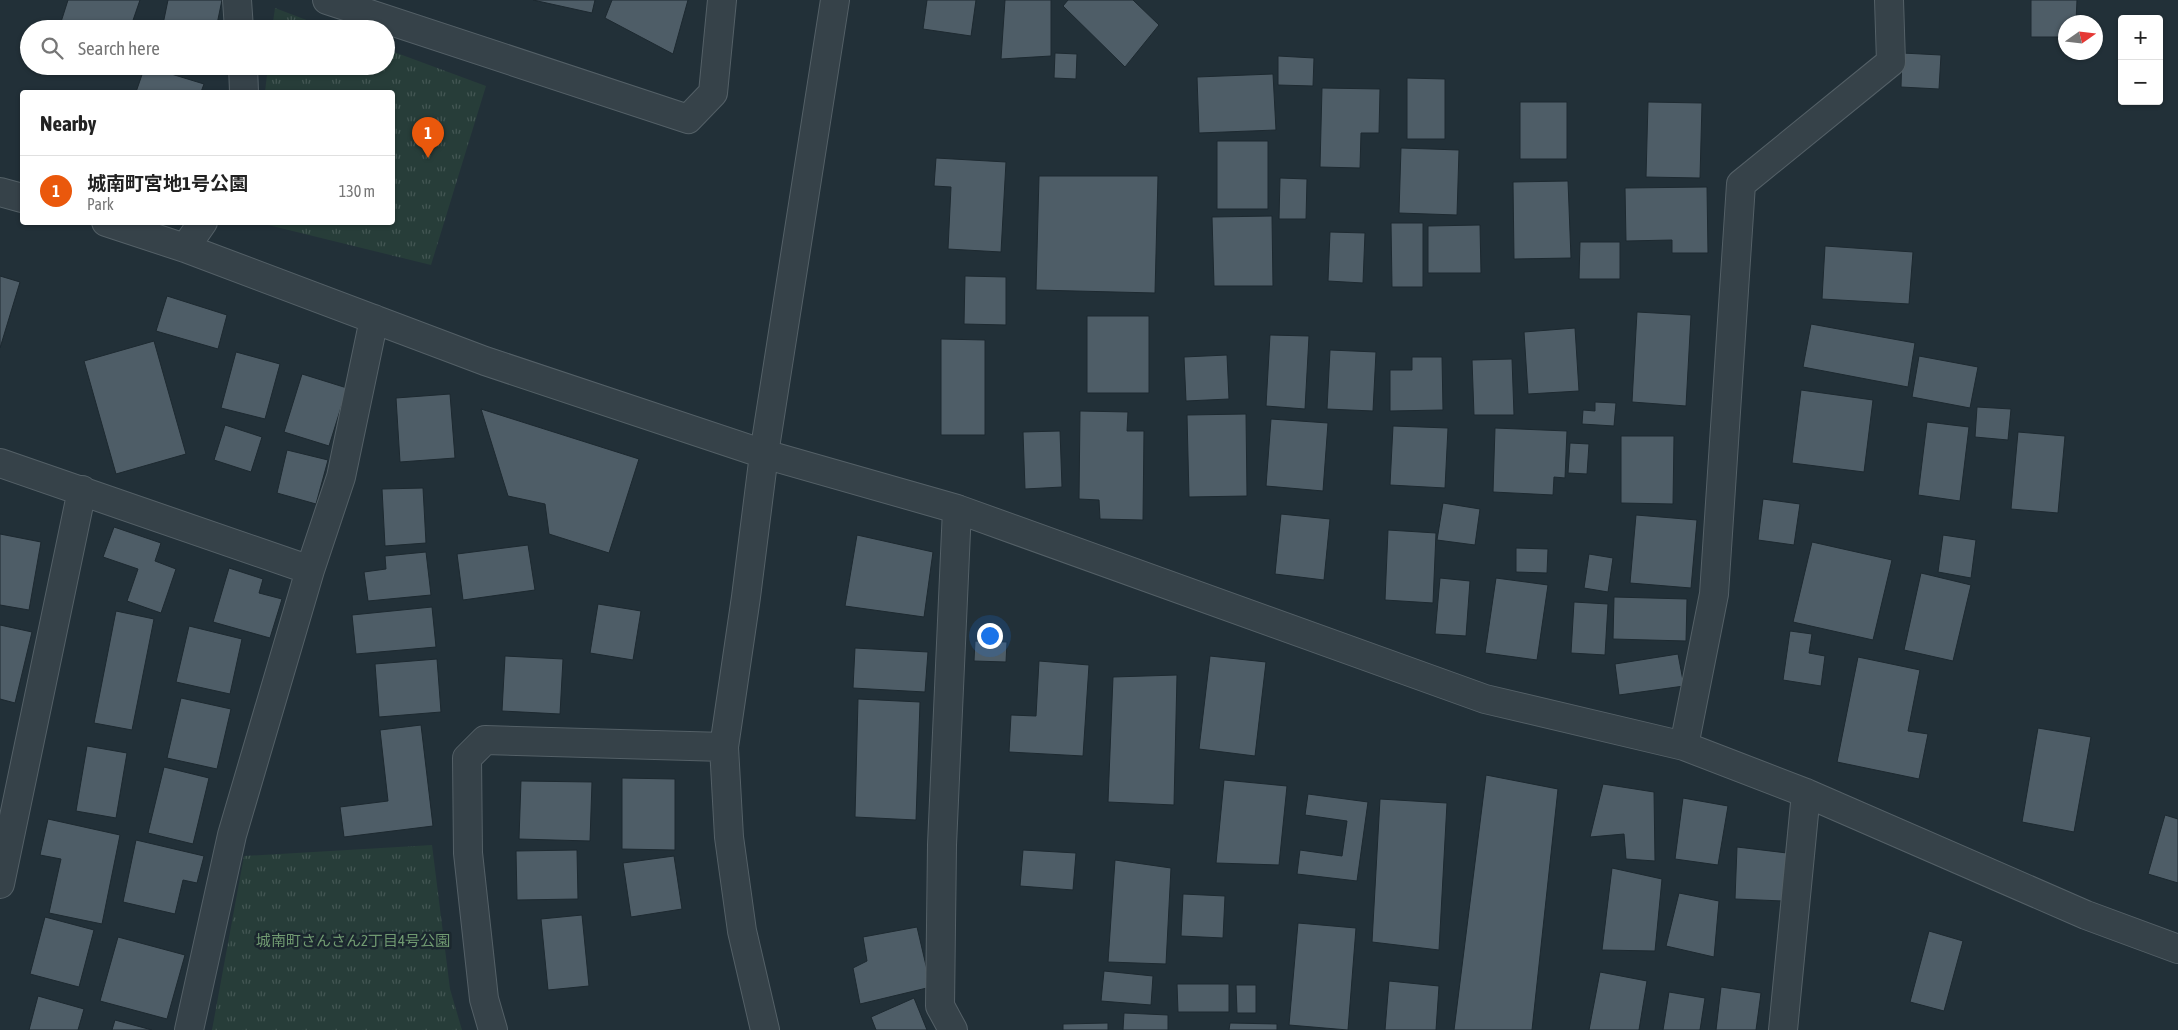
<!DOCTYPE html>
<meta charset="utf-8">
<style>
:root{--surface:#fff;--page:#f6f6f6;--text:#222;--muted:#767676;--line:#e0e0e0;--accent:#ea580c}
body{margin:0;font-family:"Asap Condensed","Noto Sans JP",sans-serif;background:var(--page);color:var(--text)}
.controls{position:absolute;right:15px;top:15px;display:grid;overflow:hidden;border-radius:5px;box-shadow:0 1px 4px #0004}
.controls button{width:45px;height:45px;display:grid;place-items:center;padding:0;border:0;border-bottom:1px solid var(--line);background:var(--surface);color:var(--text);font:25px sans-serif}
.compass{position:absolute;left:2058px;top:15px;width:45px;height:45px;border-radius:50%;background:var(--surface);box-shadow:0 1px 4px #0004;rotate:76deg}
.you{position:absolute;left:989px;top:635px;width:18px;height:18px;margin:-12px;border:4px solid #fff;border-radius:50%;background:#1a73e8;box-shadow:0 0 0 8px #1a73e833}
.badge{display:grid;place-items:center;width:32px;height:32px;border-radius:50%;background:var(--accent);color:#fff;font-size:16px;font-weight:700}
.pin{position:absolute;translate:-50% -41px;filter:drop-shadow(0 1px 2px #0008)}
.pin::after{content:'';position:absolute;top:26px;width:18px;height:15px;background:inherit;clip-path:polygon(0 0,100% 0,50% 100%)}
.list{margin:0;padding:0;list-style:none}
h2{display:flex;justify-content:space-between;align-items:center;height:65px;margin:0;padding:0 20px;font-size:21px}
h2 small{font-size:16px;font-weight:400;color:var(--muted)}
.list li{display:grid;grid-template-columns:32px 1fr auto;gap:15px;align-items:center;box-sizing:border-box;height:70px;padding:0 20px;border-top:1px solid var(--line)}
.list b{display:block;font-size:19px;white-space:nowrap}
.list p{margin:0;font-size:16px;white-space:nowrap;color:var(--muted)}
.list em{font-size:16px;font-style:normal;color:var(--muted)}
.icon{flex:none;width:28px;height:28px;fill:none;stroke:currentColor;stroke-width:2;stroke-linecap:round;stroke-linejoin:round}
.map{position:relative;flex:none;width:2178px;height:1030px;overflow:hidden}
.search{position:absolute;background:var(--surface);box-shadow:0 1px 4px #0004;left:20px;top:20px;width:375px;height:55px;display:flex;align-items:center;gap:12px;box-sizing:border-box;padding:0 18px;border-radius:28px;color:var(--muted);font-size:19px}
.panel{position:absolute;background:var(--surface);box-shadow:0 1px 4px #0004;left:20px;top:90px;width:375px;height:135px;border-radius:5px}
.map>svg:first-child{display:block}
.park{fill:url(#park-tufts)}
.building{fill:#4e5d67;stroke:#1d2930}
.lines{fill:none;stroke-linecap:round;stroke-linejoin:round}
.minor-casing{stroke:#546067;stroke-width:30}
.minor{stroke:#364249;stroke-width:28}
.labels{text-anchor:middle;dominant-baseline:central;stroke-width:5;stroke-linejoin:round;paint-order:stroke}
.park-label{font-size:15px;fill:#709a71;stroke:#1b272e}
</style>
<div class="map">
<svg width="2178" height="1030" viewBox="0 0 2178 1030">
<defs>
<pattern id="park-tufts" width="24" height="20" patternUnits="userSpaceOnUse" patternTransform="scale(1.25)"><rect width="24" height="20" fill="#273d39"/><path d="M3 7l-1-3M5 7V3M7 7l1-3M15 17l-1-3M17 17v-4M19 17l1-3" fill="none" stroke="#445754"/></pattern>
</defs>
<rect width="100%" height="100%" fill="#223038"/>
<path class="park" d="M275 8 330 29H272Z
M386 49 486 86 431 265 260 223 392 222V92H265L268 66H386Z
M432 845 450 989 462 1030H212L244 856Z"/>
<path class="building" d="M68 0H140L130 29H79L61 22Z
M168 0H222L216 29H162Z
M533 0H595L592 13Z
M612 0H688L673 54 605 18Z
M927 0H976L971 36 923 29Z
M1005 0H1051V56L1001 59Z
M1068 0H1133L1159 25 1125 67 1063 6Z
M2031 0H2077L2076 22H2066V37H2031Z
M1055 53 1077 54 1076 79 1054 78Z
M1902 53 1941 55 1939 89 1901 87Z
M1278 56 1314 58 1313 86 1278 85Z
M145 66 204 84 201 92H136Z
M180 66H208L207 72Z
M1273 74 1276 130 1199 133 1197 77Z
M1407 78 1445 79V139H1407Z
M1322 88 1380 89 1379 133H1361L1360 168 1320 167Z
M1520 102H1567V159H1520Z
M1648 102 1702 103 1700 178 1646 177Z
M1217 141H1268V209H1217Z
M1401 148 1459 150 1457 215 1399 213Z
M936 158 1006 162 1001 252 948 249 951 187 934 186Z
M1039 176H1158L1155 293 1036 290Z
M1280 178 1307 179 1306 219H1279Z
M1568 181 1571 258 1514 259 1513 182Z
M1707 187 1708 253H1672V240L1626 241 1625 188Z
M1272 216 1273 286H1214L1212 217Z
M1391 223H1423V287H1392Z
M1480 225 1481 273H1428V226Z
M1330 232 1365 233 1363 283 1328 281Z
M1580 242H1620V279H1579Z
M1825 246 1913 252 1909 304 1822 299Z
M0 276 20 282 0 348Z
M965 276 1006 277V325L964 324Z
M167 296 227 315 218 349 156 331Z
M1637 312 1691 315 1686 406 1632 402Z
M1087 316H1149V393H1087Z
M1811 324 1915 343 1908 387 1803 367Z
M1575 328 1579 391 1528 394 1524 332Z
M1270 335 1309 336 1305 409 1266 406Z
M941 339 985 340V435H941Z
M154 341 186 454 116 474 84 361Z
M1330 350 1376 352 1373 411 1327 409Z
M236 352 280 364 265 419 221 408Z
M1227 355 1229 399 1186 401 1184 357Z
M1919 356 1978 367 1970 408 1912 397Z
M1412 357H1442L1443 410 1390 411V370H1412Z
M1512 359 1514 415H1474L1472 360Z
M302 374 347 388 329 446 284 432Z
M1801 390 1873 400 1864 472 1792 463Z
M450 394 455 458 400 462 396 398Z
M1595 402 1616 403 1614 426 1582 424 1583 410 1595 411Z
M1977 407 2011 409 2008 440 1975 437Z
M481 409 639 459 609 553 549 534 545 504 508 496Z
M1080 411 1128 412 1127 431H1144L1143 520 1100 519 1099 500 1079 499Z
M1246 414 1247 496 1189 497 1187 415Z
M1271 419 1328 423 1323 491 1266 486Z
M1927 422 1969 427 1960 501 1918 495Z
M225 425 262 437 251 472 214 460Z
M1393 426 1448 428 1445 488 1390 485Z
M1495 428 1567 431 1565 478 1554 477 1553 495 1493 492Z
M1060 431 1062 487 1025 489 1023 432Z
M2018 432 2065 436 2058 513 2011 509Z
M1621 436H1674L1673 504 1621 503Z
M1570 443 1589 444 1587 474 1568 473Z
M287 450 328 460 316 504 277 493Z
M423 488 426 543 385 546 382 489Z
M1763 499 1800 504 1794 545 1758 540Z
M1443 503 1480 509 1475 545 1437 540Z
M1281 514 1330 519 1324 580 1275 574Z
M1636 515 1697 520 1691 588 1630 583Z
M114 527 161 543 155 561 176 569 161 613 127 601 138 569 103 557Z
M1388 530 1436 533 1433 603 1385 600Z
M0 534 41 542 29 610 0 605Z
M857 535 933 552 924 617 845 606Z
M1943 535 1976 540 1971 578 1938 572Z
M1812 542 1892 560 1873 640 1793 622Z
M528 545 535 590 463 600 457 554Z
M1516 548 1548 549 1547 573 1516 572Z
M426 552 431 595 368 601 364 572 386 569 385 556Z
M1589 554 1613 558 1608 592 1584 588Z
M229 568 263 579 259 593 282 599 270 638 213 622Z
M1921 573 1971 585 1953 661 1904 650Z
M1440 578 1470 581 1466 636 1435 634Z
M1496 578 1548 585 1537 660 1485 653Z
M1614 597 1687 599 1686 641 1613 639Z
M1574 602 1608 604 1605 655 1571 653Z
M598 604 641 611 633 660 590 653Z
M432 607 436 647 356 654 352 615Z
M116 611 154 619 132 730 94 723Z
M0 625 32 632 15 703 0 699Z
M189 626 242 639 230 694 176 682Z
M1790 631 1812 634 1809 653 1825 656 1821 686 1783 680Z
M975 641 1007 642 1006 662 974 661Z
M855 648 928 652 925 692 853 688Z
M1678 654 1684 686 1619 695 1615 664Z
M505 656 563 659 560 714 502 711Z
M1210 656 1266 662 1255 756 1199 749Z
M1858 657 1920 670 1908 731 1928 734 1919 779 1837 762Z
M437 659 441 712 379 717 375 664Z
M1039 661 1089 665 1083 756 1009 752 1011 715 1036 716Z
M1177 675 1174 805 1108 802 1113 677Z
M181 698 231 709 217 769 167 758Z
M858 699 920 702 916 820 855 817Z
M421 725 433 826 344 837 340 807 388 801 380 730Z
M2038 728 2091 737 2074 832 2022 822Z
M87 746 127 753 116 818 76 811Z
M164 767 209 778 193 844 148 833Z
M1486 775 1558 789 1532 1030H1454Z
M622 778 675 779V850L622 849Z
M1224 780 1287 786 1279 865 1216 863Z
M521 781 592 782 590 841 519 839Z
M1603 784 1654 792 1655 861 1626 859 1624 834 1590 837Z
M1308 794 1368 802 1357 881 1297 874 1300 850 1342 856 1347 821 1305 815Z
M1683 798 1728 806 1718 865 1675 859Z
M1380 799 1447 803 1439 950 1372 942Z
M2165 815 2178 819V883L2148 874Z
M48 819 120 835 102 924 49 913 61 859 40 855Z
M136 840 204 856 197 883 183 880 175 914 123 902Z
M1737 847 1787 853 1783 901 1735 899Z
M577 850 578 899 517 900 516 851Z
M1023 850 1076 853 1073 890 1020 886Z
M674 856 682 909 631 917 623 863Z
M1115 860 1171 868 1166 964 1108 962Z
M1612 868 1662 879 1655 951 1602 950Z
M1679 893 1719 901 1714 957 1666 946Z
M1183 894 1225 896 1223 938 1181 936Z
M582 915 589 986 548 990 541 919Z
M45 917 94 930 79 987 30 974Z
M1298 923 1356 928 1348 1030 1289 1025Z
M917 927 931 987 860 1004 853 968 867 961 863 937Z
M1929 931 1963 941 1944 1011 1910 1002Z
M118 937 185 955 167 1019 100 1001Z
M1104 971 1153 976 1151 1005 1101 1001Z
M1600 972 1647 981 1639 1030H1589Z
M1389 981 1439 986 1436 1030H1385Z
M1177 984H1229V1012H1178Z
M1236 985H1256V1013H1237Z
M1721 987 1761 993 1756 1030H1716Z
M1669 992 1705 998 1700 1030H1663Z
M38 996 84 1009 78 1030H29Z
M914 998 927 1030H876L871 1017Z
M1124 1013 1168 1015V1030H1123Z
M115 1020 152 1030H112Z
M1108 1023V1030H1063V1024Z
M1230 1023 1277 1024V1030H1229Z"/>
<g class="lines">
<defs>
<path id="minor" d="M237 0 239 29
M327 0 688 119 713 93 722 0
M243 66 244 92
M0 192 22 198
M106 222 185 248 485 361 764 454 957 509 1485 699 1684 746 1806 793 2086 915 2178 949
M185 248 203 222
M0 463 310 570
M1684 746 1714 594 1741 184 1891 62 1889 0
M0 884 82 490
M189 1030 232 835 310 570 341 477 374 319
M493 1030 484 999 468 853 467 758 485 740 724 747
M765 1030 742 931 729 837 724 747 746 597 764 454 835 0
M953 1030 940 1006 942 845 957 509
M1783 1030 1806 793"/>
</defs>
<use href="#minor" class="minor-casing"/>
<use href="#minor" class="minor"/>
</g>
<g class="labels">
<g class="park-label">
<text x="353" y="940">城南町さんさん2丁目4号公園</text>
</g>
</g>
</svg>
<div class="controls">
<button>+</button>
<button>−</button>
</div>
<svg class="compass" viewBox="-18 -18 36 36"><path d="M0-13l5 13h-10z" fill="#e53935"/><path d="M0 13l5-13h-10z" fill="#767676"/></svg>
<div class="you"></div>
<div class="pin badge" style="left:428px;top:158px">1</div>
<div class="search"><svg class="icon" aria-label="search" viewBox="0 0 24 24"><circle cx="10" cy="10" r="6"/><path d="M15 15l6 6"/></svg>Search here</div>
<section class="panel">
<h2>Nearby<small></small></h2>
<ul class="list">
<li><span class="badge">1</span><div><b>城南町宮地1号公園</b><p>Park</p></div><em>130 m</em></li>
</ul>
</section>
</div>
